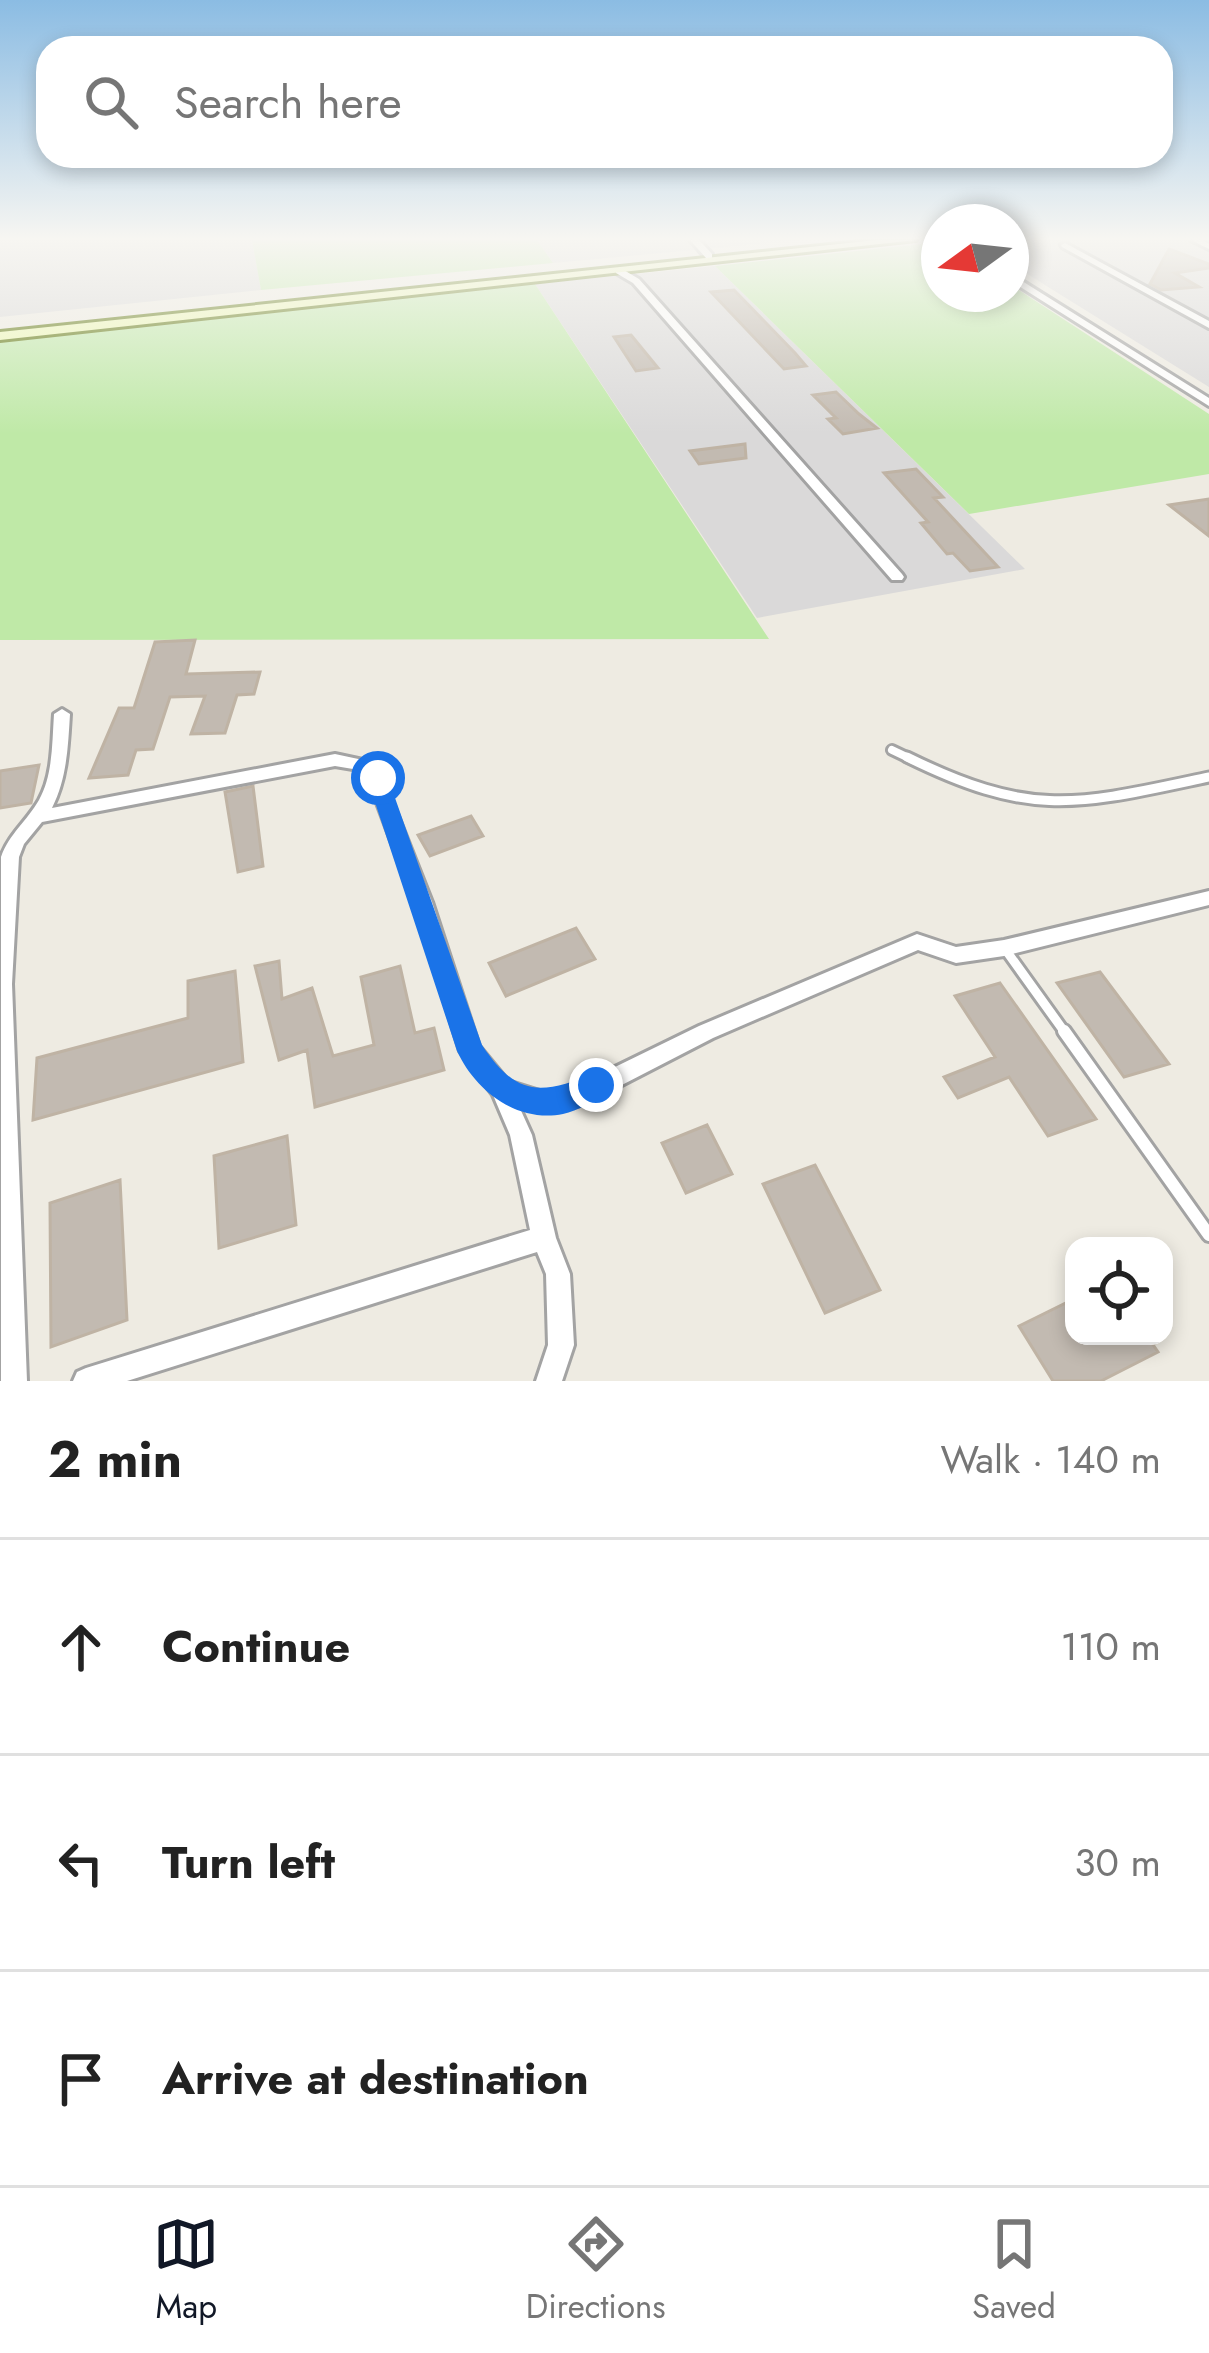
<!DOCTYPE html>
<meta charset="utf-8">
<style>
:root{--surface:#fff;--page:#f2f2f2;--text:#222;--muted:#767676;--line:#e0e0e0;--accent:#111827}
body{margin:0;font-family:Jost,sans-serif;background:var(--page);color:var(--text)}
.controls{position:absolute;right:36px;bottom:36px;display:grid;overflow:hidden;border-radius:24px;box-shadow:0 6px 18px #0003}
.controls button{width:108px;height:108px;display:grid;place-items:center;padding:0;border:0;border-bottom:3px solid var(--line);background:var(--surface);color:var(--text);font:60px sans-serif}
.compass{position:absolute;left:921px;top:204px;width:108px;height:108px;border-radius:50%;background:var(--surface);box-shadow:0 6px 18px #0003;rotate:255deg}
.stop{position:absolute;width:36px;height:36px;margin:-27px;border:9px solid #1a73e8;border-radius:50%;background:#fff}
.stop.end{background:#1a73e8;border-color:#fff;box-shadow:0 3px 12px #0008}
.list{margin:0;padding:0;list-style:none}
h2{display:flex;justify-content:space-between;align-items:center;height:156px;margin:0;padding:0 48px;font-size:51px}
h2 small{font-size:39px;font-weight:400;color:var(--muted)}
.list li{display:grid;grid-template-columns:78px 1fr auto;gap:36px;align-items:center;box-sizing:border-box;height:216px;padding:0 48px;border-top:3px solid var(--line)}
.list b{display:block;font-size:45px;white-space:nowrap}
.list em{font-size:39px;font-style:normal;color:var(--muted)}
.icon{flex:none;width:66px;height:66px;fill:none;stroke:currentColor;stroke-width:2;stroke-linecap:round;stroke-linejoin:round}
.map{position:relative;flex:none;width:1209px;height:1381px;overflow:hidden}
.search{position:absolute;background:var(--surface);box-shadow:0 6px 18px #0003;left:36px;right:36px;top:36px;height:132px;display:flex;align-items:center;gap:30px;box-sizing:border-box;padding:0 42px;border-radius:36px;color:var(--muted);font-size:45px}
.sheet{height:804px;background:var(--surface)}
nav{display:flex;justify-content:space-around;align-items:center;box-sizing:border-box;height:168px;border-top:3px solid var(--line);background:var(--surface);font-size:33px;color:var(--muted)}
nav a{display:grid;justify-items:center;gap:6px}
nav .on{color:var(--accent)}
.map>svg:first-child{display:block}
.residential{fill:#dad9d9}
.grass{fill:#bfe9a7}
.building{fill:#c2bab1;stroke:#bfb3a4;stroke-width:3}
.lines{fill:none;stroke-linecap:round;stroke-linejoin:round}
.lane-far2-casing{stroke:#a3a3a3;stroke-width:14}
.lane-far1-casing{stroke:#a3a3a3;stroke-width:15}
.lane-casing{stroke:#a3a3a3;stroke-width:18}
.street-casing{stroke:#a3a3a3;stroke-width:6}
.secondary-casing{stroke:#597204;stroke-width:6}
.lane-far2{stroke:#fff;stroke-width:8}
.lane-far1{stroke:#fff;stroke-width:9}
.lane{stroke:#fff;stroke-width:12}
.street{fill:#fff;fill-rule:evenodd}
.secondary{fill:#eef9b4;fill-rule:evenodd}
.route{fill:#1a73e8}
</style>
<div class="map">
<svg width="1209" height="1381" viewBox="0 0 1209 1381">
<rect width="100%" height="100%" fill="#eeebe2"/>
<path class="residential" d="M0 240H252L261 290 0 317Z
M537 240H803L553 263Z
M1011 240H1209V387L1011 264Z
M715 266 1025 569 757 618 535 284Z"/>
<path class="grass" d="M252 240H537L553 263 261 290Z
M932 243 939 245V294H1011V285L1209 414V474L969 514 715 266Z
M535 284 769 639 0 640V343L9 338Z"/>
<path class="building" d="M1169 249 1209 264V268L1175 273 1199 287 1161 290 1150 284Z
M734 290 795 353 806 366 784 369 711 292Z
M631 335 658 368 636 371 614 337Z
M836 392 859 414 877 428 843 434 828 419 836 418 813 395Z
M745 444 746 458 699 464 690 451Z
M916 469 943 497 934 498 998 567 970 571 953 553 947 554 921 523 928 522 884 473Z
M1209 499V536L1169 505Z
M195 640 186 674 260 672 254 694 237 695 225 733 191 734 205 696 170 697 153 749 136 750 128 775 89 778 119 708H134L155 642Z
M39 765 31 803 0 808V771Z
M253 786 263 866 238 872 225 792Z
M471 816 483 836 430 856 418 835Z
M576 928 595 959 506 996 489 963Z
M279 961 282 999 312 988 333 1056 374 1045 361 977 400 966 415 1033 434 1028 444 1070 315 1107 307 1050 279 1060 255 966Z
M235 971 243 1062 33 1120 37 1058 188 1018V981Z
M1100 972 1169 1064 1124 1077 1057 983Z
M1000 983 1096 1119 1048 1136 1009 1077 958 1098 944 1077 995 1057 955 996Z
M707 1125 732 1174 686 1193 662 1143Z
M287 1136 296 1225 219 1248 214 1156Z
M815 1165 880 1290 825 1313 763 1184Z
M120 1180 127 1320 51 1347 50 1203Z
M1074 1299V1336H1147L1158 1352 1101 1381H1053L1019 1326Z"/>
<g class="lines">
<defs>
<path id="lane-far2" d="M892 750 913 760"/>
<path id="lane-far1" d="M907 757C1033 819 1077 805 1209 777
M1005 949 1066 1034"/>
<path id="lane" d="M1064 1031 1209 1235"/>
<path id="street" d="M690 240H699L712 254V258H706Z
M1191 240H1202L1209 244V249Z
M1065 243 1209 321V328L1062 247 1061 245Z
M616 269H622L639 279 902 574 904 577 902 580H892L633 283 616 273Z
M1011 274 1209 398V406L1011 281Z
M62 709 70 714C68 747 67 778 52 808L335 754 377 763 432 902 479 1046 508 1081 543 1092 574 1087 699 1026 917 934 956 947 1004 940 1209 891V905L1004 956 956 963 918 950 713 1038 585 1104 543 1112 518 1104 532 1135 556 1238 570 1274 574 1345 562 1381H536L548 1345 546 1274 537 1252 127 1381H73L77 1372 86 1368 530 1230 510 1135 493 1095 460 1051 414 902 365 771 335 766 42 822 24 844 19 857 12 984 27 1381H1V857C9 834 27 821 39 800 53 775 52 743 54 714Z"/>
<path id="secondary" d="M877 240H916L0 340V332Z"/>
</defs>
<use href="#lane-far2" class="lane-far2-casing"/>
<use href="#lane-far1" class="lane-far1-casing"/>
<use href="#lane" class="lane-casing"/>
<use href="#street" class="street-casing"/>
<use href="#secondary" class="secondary-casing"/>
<use href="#lane-far2" class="lane-far2"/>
<use href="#lane-far1" class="lane-far1"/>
<use href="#lane" class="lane"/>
<use href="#street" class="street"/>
<use href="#secondary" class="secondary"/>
</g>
<linearGradient id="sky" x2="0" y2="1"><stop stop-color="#8bbce3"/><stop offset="0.55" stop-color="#f7f6f2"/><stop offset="1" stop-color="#f7f6f2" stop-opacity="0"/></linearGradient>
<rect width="1209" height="434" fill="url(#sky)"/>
<path class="route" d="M378 771 388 778 482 1045C518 1099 542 1094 596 1073L606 1076 610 1085 606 1094C593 1101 578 1111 563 1114 516 1123 475 1090 457 1051L367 778Z"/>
</svg>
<div class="controls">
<button><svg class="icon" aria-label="locate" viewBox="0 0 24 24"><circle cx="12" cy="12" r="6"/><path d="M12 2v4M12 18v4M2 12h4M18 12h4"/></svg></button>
</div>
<svg class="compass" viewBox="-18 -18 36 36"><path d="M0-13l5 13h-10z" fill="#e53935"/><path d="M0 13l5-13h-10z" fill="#767676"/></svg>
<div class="stop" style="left:378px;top:778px"></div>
<div class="stop end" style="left:596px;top:1085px"></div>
<div class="search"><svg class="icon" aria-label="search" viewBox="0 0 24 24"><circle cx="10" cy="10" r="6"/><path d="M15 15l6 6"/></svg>Search here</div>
</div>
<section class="sheet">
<h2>2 min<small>Walk · 140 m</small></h2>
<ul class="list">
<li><svg class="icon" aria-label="ahead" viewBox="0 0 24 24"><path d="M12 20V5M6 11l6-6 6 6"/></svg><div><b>Continue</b></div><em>110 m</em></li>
<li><svg class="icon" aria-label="left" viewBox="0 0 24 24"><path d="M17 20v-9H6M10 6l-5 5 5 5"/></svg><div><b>Turn left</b></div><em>30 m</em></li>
<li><svg class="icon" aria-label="arrive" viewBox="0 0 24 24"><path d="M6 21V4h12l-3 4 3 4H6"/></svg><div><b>Arrive at destination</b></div></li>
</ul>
</section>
<nav>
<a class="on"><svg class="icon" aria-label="map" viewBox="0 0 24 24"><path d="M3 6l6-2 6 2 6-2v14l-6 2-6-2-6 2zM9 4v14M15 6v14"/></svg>Map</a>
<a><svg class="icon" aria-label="directions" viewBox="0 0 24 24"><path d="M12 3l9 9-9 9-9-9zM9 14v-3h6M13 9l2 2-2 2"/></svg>Directions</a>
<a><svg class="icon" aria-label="saved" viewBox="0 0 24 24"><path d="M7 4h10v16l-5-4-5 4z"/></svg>Saved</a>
</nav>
